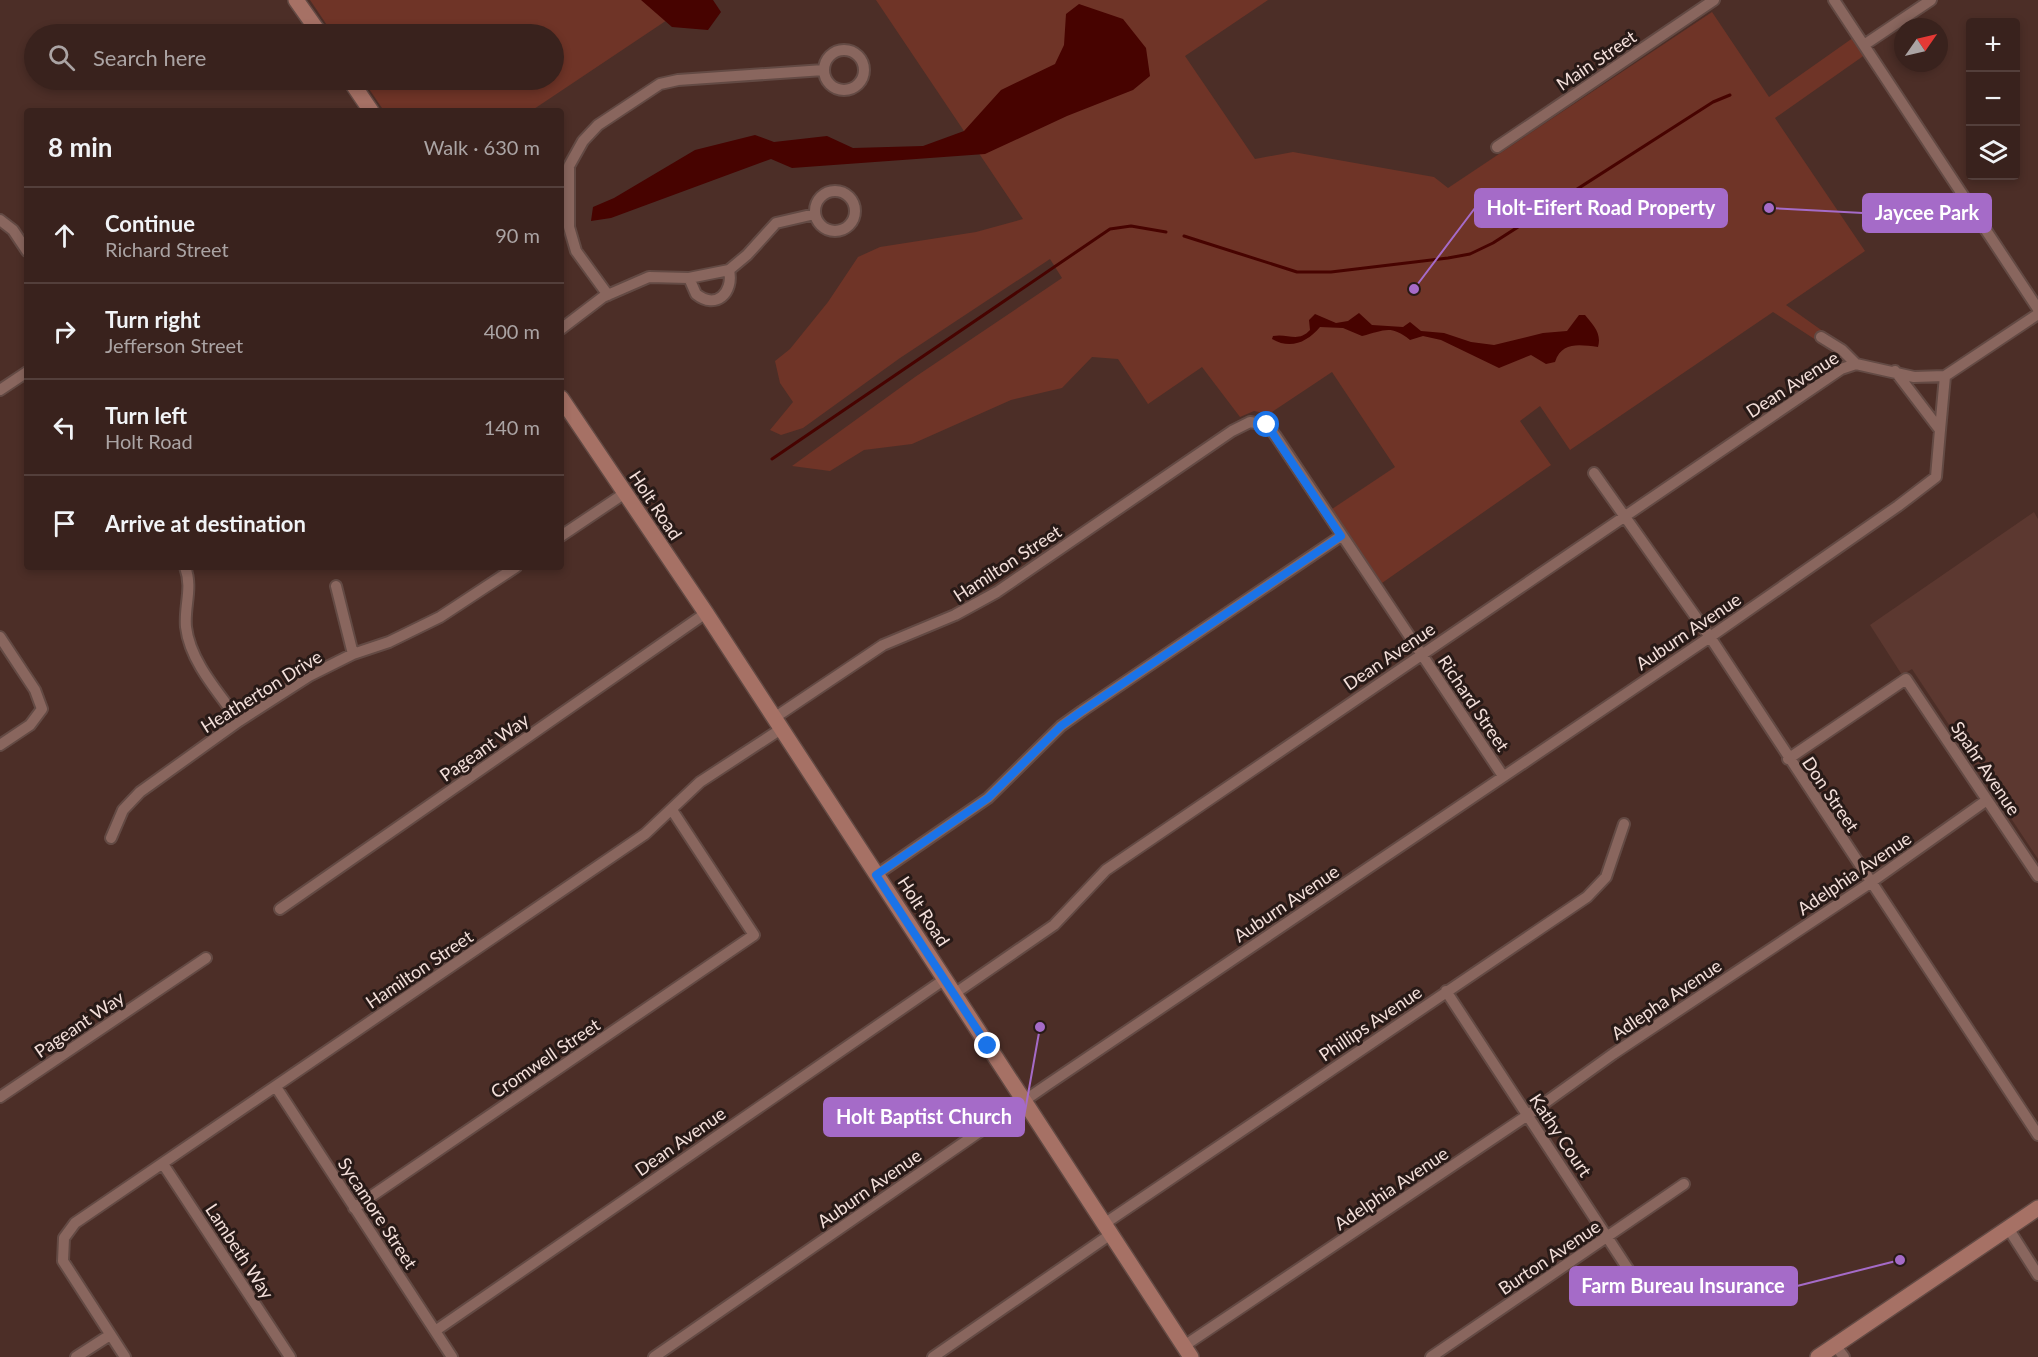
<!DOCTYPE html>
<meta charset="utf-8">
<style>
:root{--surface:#39221d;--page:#442f2a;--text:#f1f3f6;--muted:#aba4a4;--line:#533f3b}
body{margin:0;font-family:Lato,sans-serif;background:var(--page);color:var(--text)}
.controls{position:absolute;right:18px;top:18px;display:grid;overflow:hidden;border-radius:6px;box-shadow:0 3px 9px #0003}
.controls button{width:54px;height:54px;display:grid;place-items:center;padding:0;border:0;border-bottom:2px solid var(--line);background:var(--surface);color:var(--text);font:30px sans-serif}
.compass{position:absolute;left:1894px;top:18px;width:54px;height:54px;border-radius:50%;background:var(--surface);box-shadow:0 3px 9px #0003;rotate:56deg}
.stop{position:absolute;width:18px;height:18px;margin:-14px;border:4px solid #1a73e8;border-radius:50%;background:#fff}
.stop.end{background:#1a73e8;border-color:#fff;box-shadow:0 2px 6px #0008}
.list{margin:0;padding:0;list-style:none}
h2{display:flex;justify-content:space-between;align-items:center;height:78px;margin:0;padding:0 24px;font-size:26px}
h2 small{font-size:20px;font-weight:400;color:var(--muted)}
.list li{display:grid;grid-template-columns:39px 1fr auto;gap:18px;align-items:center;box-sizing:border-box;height:96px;padding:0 24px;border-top:2px solid var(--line)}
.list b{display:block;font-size:22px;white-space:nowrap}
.list p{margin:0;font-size:20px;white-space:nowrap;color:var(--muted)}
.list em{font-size:20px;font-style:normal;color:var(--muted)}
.icon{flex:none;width:33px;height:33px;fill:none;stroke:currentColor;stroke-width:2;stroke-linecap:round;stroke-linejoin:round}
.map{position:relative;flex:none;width:2038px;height:1357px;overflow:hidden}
.search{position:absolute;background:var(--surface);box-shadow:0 3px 9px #0003;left:24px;top:24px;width:540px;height:66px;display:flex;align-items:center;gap:15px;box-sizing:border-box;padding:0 21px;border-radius:33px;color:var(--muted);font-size:22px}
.panel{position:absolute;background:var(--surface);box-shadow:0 3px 9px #0003;left:24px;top:108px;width:540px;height:462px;border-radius:6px}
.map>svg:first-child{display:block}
.built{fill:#5c3830}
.green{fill:#6f3427}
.water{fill:#470300}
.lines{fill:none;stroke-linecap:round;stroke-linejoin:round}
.stream{stroke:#470300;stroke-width:3}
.street-casing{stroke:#634a44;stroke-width:14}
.secondary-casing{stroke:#634a44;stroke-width:18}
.street{stroke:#89665e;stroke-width:10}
.secondary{stroke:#a67165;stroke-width:15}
.route{stroke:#1a73e8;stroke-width:8}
.labels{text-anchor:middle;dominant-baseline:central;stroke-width:6;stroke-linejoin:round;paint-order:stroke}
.street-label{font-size:18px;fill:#f3dfda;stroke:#281a17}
.leader{fill:none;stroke:#a56bc8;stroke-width:2}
.callout-dot{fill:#a56bc8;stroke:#281a17;stroke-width:2}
.callout{fill:#a56bc8;stroke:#a56bc8;stroke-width:2}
.callout-label{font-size:20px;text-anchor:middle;font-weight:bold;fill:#fff}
</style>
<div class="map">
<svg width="2038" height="1357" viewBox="0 0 2038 1357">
<rect width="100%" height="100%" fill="#4c2e27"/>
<path class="built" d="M2034 512 2038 519V859L1912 669 1902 675 1870 625Z"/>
<path class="green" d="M310 0H697L531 111H384L363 80H554V34H333Z
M876 0H1268L1185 56 1255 159 1293 152 1434 177 1448 188 1712 12 1769 97 1857 35 1869 52 1775 118 1865 251 1786 305 1824 332 1819 342 1773 312 1570 450 1540 406 1520 421 1551 465 1382 583 1332 509 1395 467 1332 372 1269 414 1254 411 1240 417 1202 367 1148 404 1118 359 1092 357 1062 388 1011 400 912 444 864 450 830 471 792 466 915 377 1062 278 1050 259 900 358 803 428 781 435 770 430 793 402 780 383 775 361 790 349 828 302 858 257 880 247 976 232 1023 219Z"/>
<path class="water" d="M641 0H713L721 12 708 30 672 27Z
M1079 4 1123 19 1146 48 1150 76 1133 90 1067 116 985 154 792 168 771 159 611 218 591 221 593 207 614 198 695 150 755 135 774 142 827 136 853 148 923 146 964 131 1001 90 1055 64 1064 45 1066 14Z
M1359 313 1372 325 1403 327 1410 322 1421 331 1444 333 1471 342 1494 345 1543 333 1567 331 1579 315H1585C1593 325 1602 333 1598 347 1580 345 1562 341 1555 362L1546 364 1531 355 1499 368 1441 340 1423 336 1410 340C1390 324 1384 331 1362 336L1343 328 1320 327C1307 342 1291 350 1272 339L1273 336C1288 333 1298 343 1310 330L1309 320 1315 314 1336 323 1348 321Z"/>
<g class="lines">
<path class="stream" d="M1184 236 1297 272H1331L1448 258 1470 254 1493 243 1713 102 1730 95
M772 459 1110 229 1131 226 1166 232"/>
<defs>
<path id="street" d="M1834 0 2038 309
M1864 45 1931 0
M824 70a20 20 0 1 1 40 0a20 20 0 1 1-40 0Z
M1497 147 1714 0
M815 211a20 20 0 1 1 40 0a20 20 0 1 1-40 0Z
M0 220 13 230 27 251
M689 278 696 294C716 310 734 293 729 270
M608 295 576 251 569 227V166L583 141 598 125 660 84 678 80 824 70
M561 329 603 297 649 277 689 278 729 270 747 255 776 223 815 214
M1821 337 1842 350 1856 364 1914 377 1945 376 2038 314
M0 390 27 372
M1940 430 1945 376
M1594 473 1710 637 2038 1135
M561 536 625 493
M185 567C193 588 184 606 186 627 190 662 220 694 239 721
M336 586 353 654
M0 637 35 690 42 709 30 725 0 745
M774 718 883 645 955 615 997 592 1232 431 1250 422 1267 425 1275 435 1503 776
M1788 759 1906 679 2038 876
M111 838 123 810 140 792 239 721 309 676 353 654 389 642 440 617 516 567
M876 875 988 798 1061 726 1082 711 1341 536
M280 909 706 613
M1446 991 1647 1298
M954 994 1054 925 1106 870 1841 369 1856 364
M276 1087 452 1357
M0 1097 206 958
M163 1164 290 1357
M354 1208 754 935 672 810
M1104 1224 1587 897 1606 877 1624 824
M2008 1228 2038 1275
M435 1331 945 979
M1835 1345 1844 1357
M1184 1346 1528 1115 1613 1054 1870 883 1987 800
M76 1357 110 1335
M125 1357 63 1261 64 1238 75 1223 645 834 700 782 781 729
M654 1357 1047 1085 1710 637 1898 506 1936 477 1940 430 1895 371
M933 1357 1111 1234
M1431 1357 1684 1184"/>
<path id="secondary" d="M296 0 320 34
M350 80 371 111
M561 398 706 613 1191 1357
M1818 1357 2038 1208"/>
</defs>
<use href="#street" class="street-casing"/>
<use href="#secondary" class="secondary-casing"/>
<use href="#street" class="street"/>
<use href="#secondary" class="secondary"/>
</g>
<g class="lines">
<path class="route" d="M988 1046 876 875 988 798 1061 726 1082 711 1341 536 1267 425"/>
</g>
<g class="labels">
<g class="street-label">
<text transform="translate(1596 60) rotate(-34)">Main Street</text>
<text transform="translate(1792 384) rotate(-33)">Dean Avenue</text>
<text transform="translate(656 505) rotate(56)">Holt Road</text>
<text transform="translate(1007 563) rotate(-33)">Hamilton Street</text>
<text transform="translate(1688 631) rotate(-34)">Auburn Avenue</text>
<text transform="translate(1389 656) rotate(-34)">Dean Avenue</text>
<text transform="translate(261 691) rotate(-32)">Heatherton Drive</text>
<text transform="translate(1474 703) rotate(56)">Richard Street</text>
<text transform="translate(484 747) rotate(-35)">Pageant Way</text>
<text transform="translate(1986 768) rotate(56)">Spahr Avenue</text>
<text transform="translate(1831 794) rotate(56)">Don Street</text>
<text transform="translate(1854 873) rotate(-34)">Adelphia Avenue</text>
<text transform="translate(1286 903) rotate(-34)">Auburn Avenue</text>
<text transform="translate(924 911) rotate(57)">Holt Road</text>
<text transform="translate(419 969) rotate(-34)">Hamilton Street</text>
<text transform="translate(1666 999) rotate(-34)">Adlepha Avenue</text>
<text transform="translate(1370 1023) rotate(-34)">Phillips Avenue</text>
<text transform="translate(79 1024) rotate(-34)">Pageant Way</text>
<text transform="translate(545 1058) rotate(-34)">Cromwell Street</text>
<text transform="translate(1561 1135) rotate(56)">Kathy Court</text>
<text transform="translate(680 1141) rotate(-35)">Dean Avenue</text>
<text transform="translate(869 1188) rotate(-35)">Auburn Avenue</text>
<text transform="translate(1391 1188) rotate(-34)">Adelphia Avenue</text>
<text transform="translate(378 1213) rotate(57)">Sycamore Street</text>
<text transform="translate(240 1251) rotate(57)">Lambeth Way</text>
<text transform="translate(1549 1257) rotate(-34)">Burton Avenue</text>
</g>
</g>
<path class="leader" d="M1414 289L1475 208M1769 208L1863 213M1040 1027L1024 1117M1900 1260L1797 1286"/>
<g class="callout-dot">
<circle cx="1414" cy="289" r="6"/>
<circle cx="1769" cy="208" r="6"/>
<circle cx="1040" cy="1027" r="6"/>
<circle cx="1900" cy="1260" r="6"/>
</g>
<g class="callout">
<rect x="1475" y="189" width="252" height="38" rx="6"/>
<rect x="1863" y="194" width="128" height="38" rx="6"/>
<rect x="824" y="1098" width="200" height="38" rx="6"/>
<rect x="1570" y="1267" width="227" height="38" rx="6"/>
</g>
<g class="callout-label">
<text x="1601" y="215">Holt-Eifert Road Property</text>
<text x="1927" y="220">Jaycee Park</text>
<text x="924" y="1124">Holt Baptist Church</text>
<text x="1683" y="1293">Farm Bureau Insurance</text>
</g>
</svg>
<div class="controls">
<button>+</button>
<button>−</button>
<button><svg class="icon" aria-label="layers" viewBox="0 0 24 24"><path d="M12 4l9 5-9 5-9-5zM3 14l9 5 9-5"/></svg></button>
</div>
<svg class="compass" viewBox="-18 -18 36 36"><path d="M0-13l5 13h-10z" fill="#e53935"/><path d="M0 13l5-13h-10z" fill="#aba4a4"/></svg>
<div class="stop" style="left:1267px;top:425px"></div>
<div class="stop end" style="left:988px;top:1046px"></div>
<div class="search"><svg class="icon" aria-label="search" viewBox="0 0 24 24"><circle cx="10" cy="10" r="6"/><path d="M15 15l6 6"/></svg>Search here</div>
<section class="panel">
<h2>8 min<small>Walk · 630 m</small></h2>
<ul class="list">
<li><svg class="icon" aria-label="ahead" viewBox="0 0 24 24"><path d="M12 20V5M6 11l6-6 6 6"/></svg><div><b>Continue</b><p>Richard Street</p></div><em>90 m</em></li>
<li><svg class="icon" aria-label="right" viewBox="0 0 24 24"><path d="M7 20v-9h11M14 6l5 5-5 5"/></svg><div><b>Turn right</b><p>Jefferson Street</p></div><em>400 m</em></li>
<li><svg class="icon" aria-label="left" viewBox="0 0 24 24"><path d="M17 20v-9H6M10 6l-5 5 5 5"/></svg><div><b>Turn left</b><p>Holt Road</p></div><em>140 m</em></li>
<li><svg class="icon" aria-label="arrive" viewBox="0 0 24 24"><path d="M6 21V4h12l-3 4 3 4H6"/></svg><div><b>Arrive at destination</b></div></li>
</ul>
</section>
</div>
